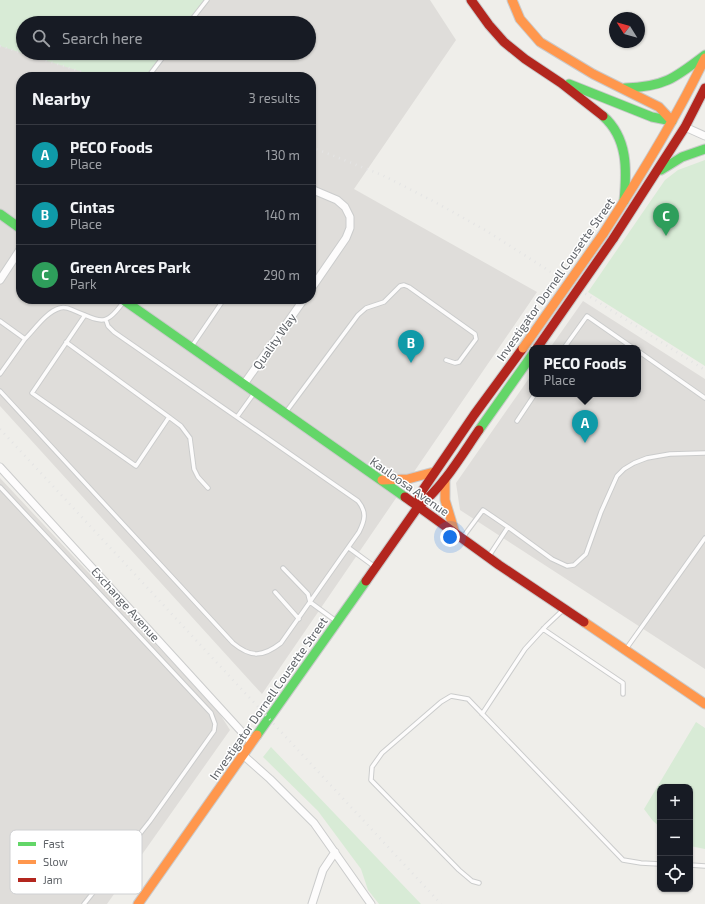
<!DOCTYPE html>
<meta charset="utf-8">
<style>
:root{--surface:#171b24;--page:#20242c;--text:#f1f3f6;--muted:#9ea1a6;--line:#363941;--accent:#919496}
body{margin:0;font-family:"Exo 2",sans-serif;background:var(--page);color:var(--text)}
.controls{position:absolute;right:12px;bottom:12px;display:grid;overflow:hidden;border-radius:8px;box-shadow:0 1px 3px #0004}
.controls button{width:36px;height:36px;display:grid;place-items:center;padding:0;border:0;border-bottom:1px solid var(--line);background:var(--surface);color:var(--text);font:20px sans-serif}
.compass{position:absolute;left:609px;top:12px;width:36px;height:36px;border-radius:50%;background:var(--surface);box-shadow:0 1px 3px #0004;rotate:307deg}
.you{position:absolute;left:450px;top:537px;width:14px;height:14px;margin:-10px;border:3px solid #fff;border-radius:50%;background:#1a73e8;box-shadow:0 0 0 6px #1a73e833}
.badge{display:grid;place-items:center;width:26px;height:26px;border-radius:50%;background:var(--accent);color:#fff;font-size:13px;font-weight:700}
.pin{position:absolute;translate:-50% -33px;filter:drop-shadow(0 1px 2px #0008)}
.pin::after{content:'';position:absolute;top:21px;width:14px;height:12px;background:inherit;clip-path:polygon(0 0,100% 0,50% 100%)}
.popup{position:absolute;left:529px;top:345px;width:112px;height:52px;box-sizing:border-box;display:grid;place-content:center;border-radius:8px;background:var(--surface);filter:drop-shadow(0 1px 3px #0005);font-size:13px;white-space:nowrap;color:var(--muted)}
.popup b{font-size:15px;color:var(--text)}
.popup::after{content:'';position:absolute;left:50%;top:100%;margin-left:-8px;border:8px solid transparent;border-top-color:var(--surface)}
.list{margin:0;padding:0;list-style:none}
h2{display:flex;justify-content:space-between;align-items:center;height:52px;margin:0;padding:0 16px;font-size:17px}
h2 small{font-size:13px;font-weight:400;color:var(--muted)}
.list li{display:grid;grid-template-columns:26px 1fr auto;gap:12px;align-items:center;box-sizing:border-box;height:60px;padding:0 16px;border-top:1px solid var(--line)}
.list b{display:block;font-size:15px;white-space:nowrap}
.list p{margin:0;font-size:13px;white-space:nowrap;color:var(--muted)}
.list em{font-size:13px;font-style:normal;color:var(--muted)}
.icon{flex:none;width:22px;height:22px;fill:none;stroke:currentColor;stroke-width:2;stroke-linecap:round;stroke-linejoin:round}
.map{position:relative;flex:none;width:705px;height:904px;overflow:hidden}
.search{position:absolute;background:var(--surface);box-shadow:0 1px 3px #0004;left:16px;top:16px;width:300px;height:44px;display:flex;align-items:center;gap:10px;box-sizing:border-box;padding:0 14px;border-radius:22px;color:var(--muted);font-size:15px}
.panel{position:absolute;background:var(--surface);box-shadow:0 1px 3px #0004;left:16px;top:72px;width:300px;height:232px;border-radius:16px}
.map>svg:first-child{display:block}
.industrial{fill:#dfddda;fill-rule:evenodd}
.green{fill:#d8ebd6}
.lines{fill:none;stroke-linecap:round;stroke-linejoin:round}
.lane-casing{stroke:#cbcccc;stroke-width:5.5}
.street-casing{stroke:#cbcccc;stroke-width:9}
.fast-casing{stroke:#cacacb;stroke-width:11}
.slow-casing{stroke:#cacacb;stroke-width:11}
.jam-casing{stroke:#cacacb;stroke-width:11}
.lane{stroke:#fdfcfc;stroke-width:3.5}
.street{stroke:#fdfcfc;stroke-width:7}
.fast{stroke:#63d668;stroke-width:9}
.slow{stroke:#ff974d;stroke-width:9}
.jam{stroke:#b3261e;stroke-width:9}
.rail{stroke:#e4e4e4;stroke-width:2.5;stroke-dasharray:1 5;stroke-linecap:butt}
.slow-bridge-casing{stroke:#cacacb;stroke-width:11;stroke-linecap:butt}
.jam-bridge-casing{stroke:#cacacb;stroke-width:11;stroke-linecap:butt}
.slow-bridge{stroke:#ff974d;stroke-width:9}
.jam-bridge{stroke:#b3261e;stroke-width:9}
.labels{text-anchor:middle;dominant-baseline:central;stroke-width:3;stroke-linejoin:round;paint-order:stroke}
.street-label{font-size:12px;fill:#5f6368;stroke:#fff}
.key{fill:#fff;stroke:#cfd0d2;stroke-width:1}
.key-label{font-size:11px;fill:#5f6368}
</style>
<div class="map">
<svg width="705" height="904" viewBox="0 0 705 904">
<rect width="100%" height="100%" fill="#efeeea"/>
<path class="industrial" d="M0 0H430L456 40 354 189 537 292 262 694 0 406ZM23 23H309V53H23ZM21 77H311V299H21Z
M583 301 705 379V669L460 510 456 483 532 374V394H638V348H550Z
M0 478 218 711 230 730 107 904H0Z"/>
<path class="green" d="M0 0H207L189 23H23V53H166L148 77H98L0 46Z
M705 160V366L588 292 665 180 678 170Z
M696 722 705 728V849L690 846V787H660V827L653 821 644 809Z
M271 747 421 904H379L368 890 361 869 318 811 263 757Z"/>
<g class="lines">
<defs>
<path id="lane" d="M189 23 207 0
M148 77 166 53
M0 321 25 339 0 374
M25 339C35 329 46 312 60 308 66 306 70 309 75 311 102 322 106 327 124 301
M66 342 169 417 136 466 32 393 85 315
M192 346 224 299
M564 348 587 316 633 348
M638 351 705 398
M0 391 233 643C251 658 263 657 281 643L359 532C365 520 367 512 358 501L114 332 108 326 106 320
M286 412 358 315 366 308 384 302 400 286 404 285 409 287 475 334 476 339 459 362 455 363 446 360
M169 417 181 426 190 438 194 469 198 477 208 488
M237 417 255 392
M517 421 535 394
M0 487 211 713 215 724 214 731 150 821 84 904
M508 527 552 559 567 566 574 565 586 554 601 512 617 476 624 469 634 463 647 458 670 454 705 453
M463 537 483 510 508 527 489 556
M349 548 375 567
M283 568 308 594 310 602 336 621
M275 592 299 619
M543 629 623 683V694
M626 649 705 538
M482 714 525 649 546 626 563 610
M690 865 705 866
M479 883 472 881 459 870 371 780 372 767 382 753 441 702 451 696 468 699 623 860 641 863 660 864"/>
<path id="street" d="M685 127 705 136
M311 189 337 200 345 207 350 217V228L346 238 311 289
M0 280 21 248
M244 384 304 299
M0 467 251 742
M243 755 270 779 314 823 371 904
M312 904 323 870 335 852"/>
<path id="fast" d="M569 84 652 117 672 121
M625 88C664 87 675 78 705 55
M603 116C628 138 627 170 624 201
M661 170 682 157 705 149
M0 214 21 229
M122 299 405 497
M479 430 532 355
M257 735 366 581"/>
<path id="slow" d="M512 0 520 19 540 42 593 74 659 107 672 121
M603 234C640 177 676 119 705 58
M445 479V500L455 533
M382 480 408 479 434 472
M584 622 705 704
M138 904 257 735"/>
<path id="jam" d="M471 0 489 25 504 42 525 59 561 83 603 116
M613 239 685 127 705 88
M405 497 499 565 584 622
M418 507 420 494 474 415 523 348
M366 581 418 507C443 487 461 456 479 430"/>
</defs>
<use href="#lane" class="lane-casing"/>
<use href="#street" class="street-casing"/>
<use href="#fast" class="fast-casing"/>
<use href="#slow" class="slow-casing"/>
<use href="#jam" class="jam-casing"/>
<use href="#lane" class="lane"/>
<use href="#street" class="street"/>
<use href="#fast" class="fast"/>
<use href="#slow" class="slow"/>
<use href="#jam" class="jam"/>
<path class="rail" d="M0 46 98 77
M311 147 382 175 433 201 485 230 705 370
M0 429 441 904"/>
<defs>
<path id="slow-bridge" d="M523 348 603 234"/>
<path id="jam-bridge" d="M537 348 613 239"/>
</defs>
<use href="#slow-bridge" class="slow-bridge-casing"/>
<use href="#jam-bridge" class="jam-bridge-casing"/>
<use href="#slow-bridge" class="slow-bridge"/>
<use href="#jam-bridge" class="jam-bridge"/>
</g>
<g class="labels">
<g class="street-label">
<text transform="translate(555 279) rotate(-55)">Investigator Dornell Cousette Street</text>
<text transform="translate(274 341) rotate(-55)">Quality Way</text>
<text transform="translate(410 486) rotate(35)">Kauloosa Avenue</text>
<text transform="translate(126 604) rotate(48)">Exchange Avenue</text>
<text transform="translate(268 698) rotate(-55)">Investigator Dornell Cousette Street</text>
</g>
</g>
<rect x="10" y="830" width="132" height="64" rx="6" class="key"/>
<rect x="18" y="842" width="18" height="4" fill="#63d668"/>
<rect x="18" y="860" width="18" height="4" fill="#ff974d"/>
<rect x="18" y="878" width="18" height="4" fill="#b3261e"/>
<g class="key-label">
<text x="43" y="848">Fast</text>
<text x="43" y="866">Slow</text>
<text x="43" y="884">Jam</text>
</g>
</svg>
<div class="controls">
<button>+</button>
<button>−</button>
<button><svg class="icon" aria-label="locate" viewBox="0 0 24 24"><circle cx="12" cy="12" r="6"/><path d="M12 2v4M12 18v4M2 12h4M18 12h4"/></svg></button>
</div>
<svg class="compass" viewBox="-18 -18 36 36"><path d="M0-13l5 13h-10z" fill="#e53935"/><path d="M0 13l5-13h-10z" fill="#9ea1a6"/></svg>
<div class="you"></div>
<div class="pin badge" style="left:585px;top:443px;background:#0f9aa8">A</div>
<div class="popup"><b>PECO Foods</b>Place</div>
<div class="pin badge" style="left:411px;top:363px;background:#0f9aa8">B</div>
<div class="pin badge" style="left:666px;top:236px;background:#2e9e5b">C</div>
<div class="search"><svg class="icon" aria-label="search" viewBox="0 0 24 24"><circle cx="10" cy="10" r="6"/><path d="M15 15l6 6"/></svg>Search here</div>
<section class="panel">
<h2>Nearby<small>3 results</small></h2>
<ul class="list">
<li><span class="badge" style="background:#0f9aa8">A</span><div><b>PECO Foods</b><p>Place</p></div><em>130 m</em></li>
<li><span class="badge" style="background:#0f9aa8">B</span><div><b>Cintas</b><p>Place</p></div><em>140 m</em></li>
<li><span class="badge" style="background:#2e9e5b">C</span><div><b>Green Arces Park</b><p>Park</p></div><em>290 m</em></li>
</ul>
</section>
</div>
